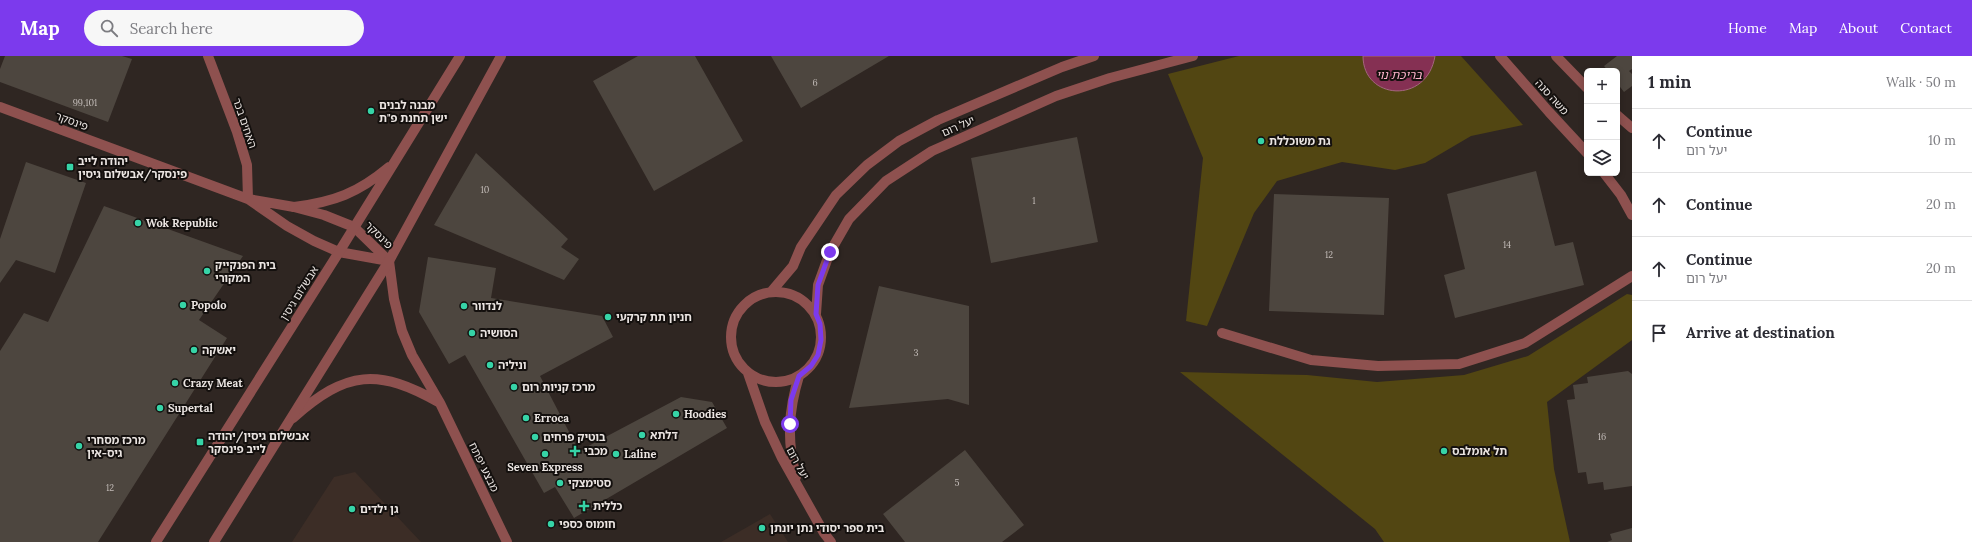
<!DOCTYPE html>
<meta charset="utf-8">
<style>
:root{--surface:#fff;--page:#f7f7f7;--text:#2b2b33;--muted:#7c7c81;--line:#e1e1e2;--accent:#7c3aed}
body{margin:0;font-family:Lora,"Noto Sans Hebrew",serif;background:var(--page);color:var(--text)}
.controls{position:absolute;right:12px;top:12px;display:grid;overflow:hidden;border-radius:6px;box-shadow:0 2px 6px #0003}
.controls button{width:36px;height:36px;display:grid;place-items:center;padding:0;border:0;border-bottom:1px solid var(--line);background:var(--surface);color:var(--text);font:20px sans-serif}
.stop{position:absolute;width:12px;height:12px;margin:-9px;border:3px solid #7c3aed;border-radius:50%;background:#fff}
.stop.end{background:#7c3aed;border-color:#fff;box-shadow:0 1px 4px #0008}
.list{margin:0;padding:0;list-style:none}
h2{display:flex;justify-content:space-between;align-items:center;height:52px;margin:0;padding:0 16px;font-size:17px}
h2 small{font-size:13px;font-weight:400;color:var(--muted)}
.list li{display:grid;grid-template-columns:26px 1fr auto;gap:12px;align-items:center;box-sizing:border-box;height:64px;padding:0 16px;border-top:1px solid var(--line)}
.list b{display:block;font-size:15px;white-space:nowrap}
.list p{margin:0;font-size:13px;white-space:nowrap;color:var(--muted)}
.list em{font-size:13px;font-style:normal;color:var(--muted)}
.icon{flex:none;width:22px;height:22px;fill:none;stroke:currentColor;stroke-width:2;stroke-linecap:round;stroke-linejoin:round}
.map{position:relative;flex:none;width:1632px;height:486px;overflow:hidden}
header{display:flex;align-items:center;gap:24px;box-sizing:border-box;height:56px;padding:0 20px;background:var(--accent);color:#fff}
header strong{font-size:19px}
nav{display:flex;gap:22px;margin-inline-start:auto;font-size:14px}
.search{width:280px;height:36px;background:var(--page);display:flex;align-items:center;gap:10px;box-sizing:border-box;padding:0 14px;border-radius:22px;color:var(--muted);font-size:15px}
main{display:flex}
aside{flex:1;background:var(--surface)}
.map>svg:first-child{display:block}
.built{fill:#3c2d26}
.green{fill:#524612}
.water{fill:#853053;stroke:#a4667e}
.building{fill:#4d463f}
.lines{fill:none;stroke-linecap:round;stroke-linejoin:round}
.service{stroke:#8e514f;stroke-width:10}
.minor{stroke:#8e514f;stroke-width:10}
.tertiary{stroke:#8e514f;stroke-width:10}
.route{stroke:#7c3aed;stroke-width:5}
.poi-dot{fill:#36d4a7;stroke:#14100e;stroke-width:1.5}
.labels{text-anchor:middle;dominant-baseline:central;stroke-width:4;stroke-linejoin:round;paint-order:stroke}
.number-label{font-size:9px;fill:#c4bdb9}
.street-label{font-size:11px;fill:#ebe5e2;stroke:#14100e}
.poi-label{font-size:11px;font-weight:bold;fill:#ebe5e2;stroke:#14100e;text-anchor:start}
.water-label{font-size:12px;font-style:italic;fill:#fdb3cb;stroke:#14100e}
</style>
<header>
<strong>Map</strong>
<div class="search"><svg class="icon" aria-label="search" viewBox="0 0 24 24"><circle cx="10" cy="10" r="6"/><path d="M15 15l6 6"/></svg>Search here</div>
<nav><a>Home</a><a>Map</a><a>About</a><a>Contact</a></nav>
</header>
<main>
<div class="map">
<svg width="1632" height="486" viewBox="0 0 1632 486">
<rect width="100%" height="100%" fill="#2f2622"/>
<path class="built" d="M355 416 421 486H292L334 421Z
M770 458 788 486H721Z"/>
<path class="green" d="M1239 0H1461L1523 69 1471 80 1425 107 1395 114 1342 106 1277 125 1254 157 1207 270 1186 265 1203 102 1168 18Z
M1627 238 1632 239V284L1547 346 1554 413 1570 486H1384L1375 473 1180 316 1307 319 1377 326 1464 319 1528 300Z"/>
<path class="water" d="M1363 0H1435C1427 49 1363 44 1363 0Z"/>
<path class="building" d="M5 0H122L132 3 108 66 0 26V13Z
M638 0H695L743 85 654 135 593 25Z
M771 0H889L801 52Z
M1617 0H1632V13L1629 15 1632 18V30L1624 36 1617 27V15H1608L1604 10Z
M1077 81 1098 186 991 207 971 102Z
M476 97 568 183 561 191 579 203 564 224 434 169Z
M26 106 86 127 55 217 16 204 0 227V183Z
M1536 115 1555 190 1573 186 1584 229 1455 262 1444 219 1465 213 1447 138Z
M1274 138 1389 142 1384 259 1269 255Z
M104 150 243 200 199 264 227 282 98 486H0V295L24 257 48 266Z
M428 201 496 212 491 242 602 260 613 281 540 320 579 395 681 341 712 346 727 372 574 462 555 431 544 437 465 299 449 308 419 256Z
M879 230 969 250V349L948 343 849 352Z
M1628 315 1632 318V430L1604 434 1603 426 1588 428 1586 416 1578 417 1567 344 1575 343 1573 329 1588 327 1587 321Z
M965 394 1024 469 1002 486H905L883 458Z
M1632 472V486H1607L1612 484 1610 478Z"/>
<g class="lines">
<path class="service" d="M1222 277 1311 304 1378 310 1459 308 1525 287 1632 220"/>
<path class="minor" d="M208 0 237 76 247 109 248 143 294 151 324 159 354 171 389 205
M0 51 248 143 287 170 314 185 339 196 389 205
M389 205 394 243 402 275 412 299 440 347 507 486
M731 281a45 45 0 1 1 90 0a45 45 0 1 1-90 0Z
M771 236 793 210 801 191 836 139 867 109 899 85 938 64 1062 11 1094 0
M816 258 818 229 830 196 849 163 886 125 932 95 1056 40 1110 22 1193 0
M748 317 765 366 782 402 824 477 831 486
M293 362C347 314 378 312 440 347
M796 421C787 385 788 356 799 320"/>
<path class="tertiary" d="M1500 0 1549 56 1587 97
M1556 0 1587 32
M1617 59 1632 72
M1604 117 1621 139 1632 159
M294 151C334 146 358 137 389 111
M156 486 339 196 460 0
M214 486 389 205 501 0"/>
</g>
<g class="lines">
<path class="route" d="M790 368 791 344 799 320 811 310 818 299 821 284 820 268 816 258 818 229 830 196"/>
</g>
<g class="poi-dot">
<circle cx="371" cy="55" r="4"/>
<circle cx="1261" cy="85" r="4"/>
<rect x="66" y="107" width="8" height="8" rx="2"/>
<circle cx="138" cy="167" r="4"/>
<circle cx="207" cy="215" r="4"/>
<circle cx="183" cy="249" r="4"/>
<circle cx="464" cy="250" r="4"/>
<circle cx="608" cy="261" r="4"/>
<circle cx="472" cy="277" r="4"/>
<circle cx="194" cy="294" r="4"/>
<circle cx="490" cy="309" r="4"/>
<circle cx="175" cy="327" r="4"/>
<circle cx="514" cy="331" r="4"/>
<circle cx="160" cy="352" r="4"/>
<circle cx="676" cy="358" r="4"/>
<circle cx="526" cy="362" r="4"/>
<circle cx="642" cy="379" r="4"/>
<circle cx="535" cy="381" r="4"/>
<rect x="196" y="382" width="8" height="8" rx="2"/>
<circle cx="79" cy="390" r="4"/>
<path d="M573 389h4v4h4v4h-4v4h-4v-4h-4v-4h4z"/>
<circle cx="1444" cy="395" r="4"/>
<circle cx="545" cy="398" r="4"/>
<circle cx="616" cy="398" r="4"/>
<circle cx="560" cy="427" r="4"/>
<path d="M582 444h4v4h4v4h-4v4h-4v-4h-4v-4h4z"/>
<circle cx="352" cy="453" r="4"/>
<circle cx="551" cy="468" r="4"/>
<circle cx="762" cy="472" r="4"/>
</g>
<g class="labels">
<g class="number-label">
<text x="815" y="26">6</text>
<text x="85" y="46">99,101</text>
<text x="485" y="133">10</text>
<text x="1034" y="144">1</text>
<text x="1507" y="188">14</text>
<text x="1329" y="198">12</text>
<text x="916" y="296">3</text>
<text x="1602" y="380">16</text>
<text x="957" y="426">5</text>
<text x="110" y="431">12</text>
</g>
<g class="street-label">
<text transform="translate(1552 41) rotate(48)">משה סנה</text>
<text transform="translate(72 65) rotate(20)">פינסקר</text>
<text transform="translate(245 67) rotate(71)">האחים בכר</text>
<text transform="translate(958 70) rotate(-24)">יעל רום</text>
<text transform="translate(379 179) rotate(45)">פינסקר</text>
<text transform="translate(299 237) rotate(-58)">אבשלום גיסין</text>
<text transform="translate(798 407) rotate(62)">יעל רום</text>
<text transform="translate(484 411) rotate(64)">מבצע יפתח</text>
</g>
<g class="poi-label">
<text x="379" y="49">מבנה לבנים<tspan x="379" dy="13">ישן תחנת פ"ת</tspan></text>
<text x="1269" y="85">גת משוכללת</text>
<text x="78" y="105">יהודה לייב<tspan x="78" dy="13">פינסקר/אבשלום גיסין</tspan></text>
<text x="146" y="167">Wok Republic</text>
<text x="215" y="209">בית הפנקייק<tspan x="215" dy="13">המקורי</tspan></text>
<text x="191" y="249">Popolo</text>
<text x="472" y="250">לנדוור</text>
<text x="616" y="261">חניון תת קרקעי</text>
<text x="480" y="277">הסושיה</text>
<text x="202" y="294">יאשקה</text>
<text x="498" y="309">וניליה</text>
<text x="183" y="327">Crazy Meat</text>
<text x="522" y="331">מרכז קניות רום</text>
<text x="168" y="352">Supertal</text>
<text x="684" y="358">Hoodies</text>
<text x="534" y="362">Erroca</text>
<text x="650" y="379">דלתא</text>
<text x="208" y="380">אבשלום גיסין/יהודה<tspan x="208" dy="13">לייב פינסקר</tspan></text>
<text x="543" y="381">בוטיק פרחים</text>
<text x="87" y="384">מרכז מסחרי<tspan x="87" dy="13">גיס-אין</tspan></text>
<text x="584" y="395">מכבי</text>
<text x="1452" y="395">תל אומלבס</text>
<text x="624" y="398">Laline</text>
<text x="545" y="411" text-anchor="middle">Seven Express</text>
<text x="568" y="427">סטימצקי</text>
<text x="593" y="450">כללית</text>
<text x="360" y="453">גן ילדים</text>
<text x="559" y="468">חומוס כספי</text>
<text x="770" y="472">בית ספר יסודי נתן יונתן</text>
</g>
<g class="water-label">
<text x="1399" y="18">בריכת נוי</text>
</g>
</g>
</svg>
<div class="controls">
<button>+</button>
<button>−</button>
<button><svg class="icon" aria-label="layers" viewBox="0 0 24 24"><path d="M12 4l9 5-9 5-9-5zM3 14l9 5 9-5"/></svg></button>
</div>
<div class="stop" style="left:790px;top:368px"></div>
<div class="stop end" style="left:830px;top:196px"></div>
</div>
<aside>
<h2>1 min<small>Walk · 50 m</small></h2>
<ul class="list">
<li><svg class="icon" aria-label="ahead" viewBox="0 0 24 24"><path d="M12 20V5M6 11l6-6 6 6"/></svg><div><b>Continue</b><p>יעל רום</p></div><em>10 m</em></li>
<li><svg class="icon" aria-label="ahead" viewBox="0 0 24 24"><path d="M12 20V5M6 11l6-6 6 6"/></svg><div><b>Continue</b></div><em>20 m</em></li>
<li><svg class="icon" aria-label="ahead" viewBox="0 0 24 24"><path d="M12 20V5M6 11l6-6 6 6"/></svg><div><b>Continue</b><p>יעל רום</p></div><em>20 m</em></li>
<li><svg class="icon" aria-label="arrive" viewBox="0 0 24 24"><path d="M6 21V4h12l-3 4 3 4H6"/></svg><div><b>Arrive at destination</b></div></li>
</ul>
</aside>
</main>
